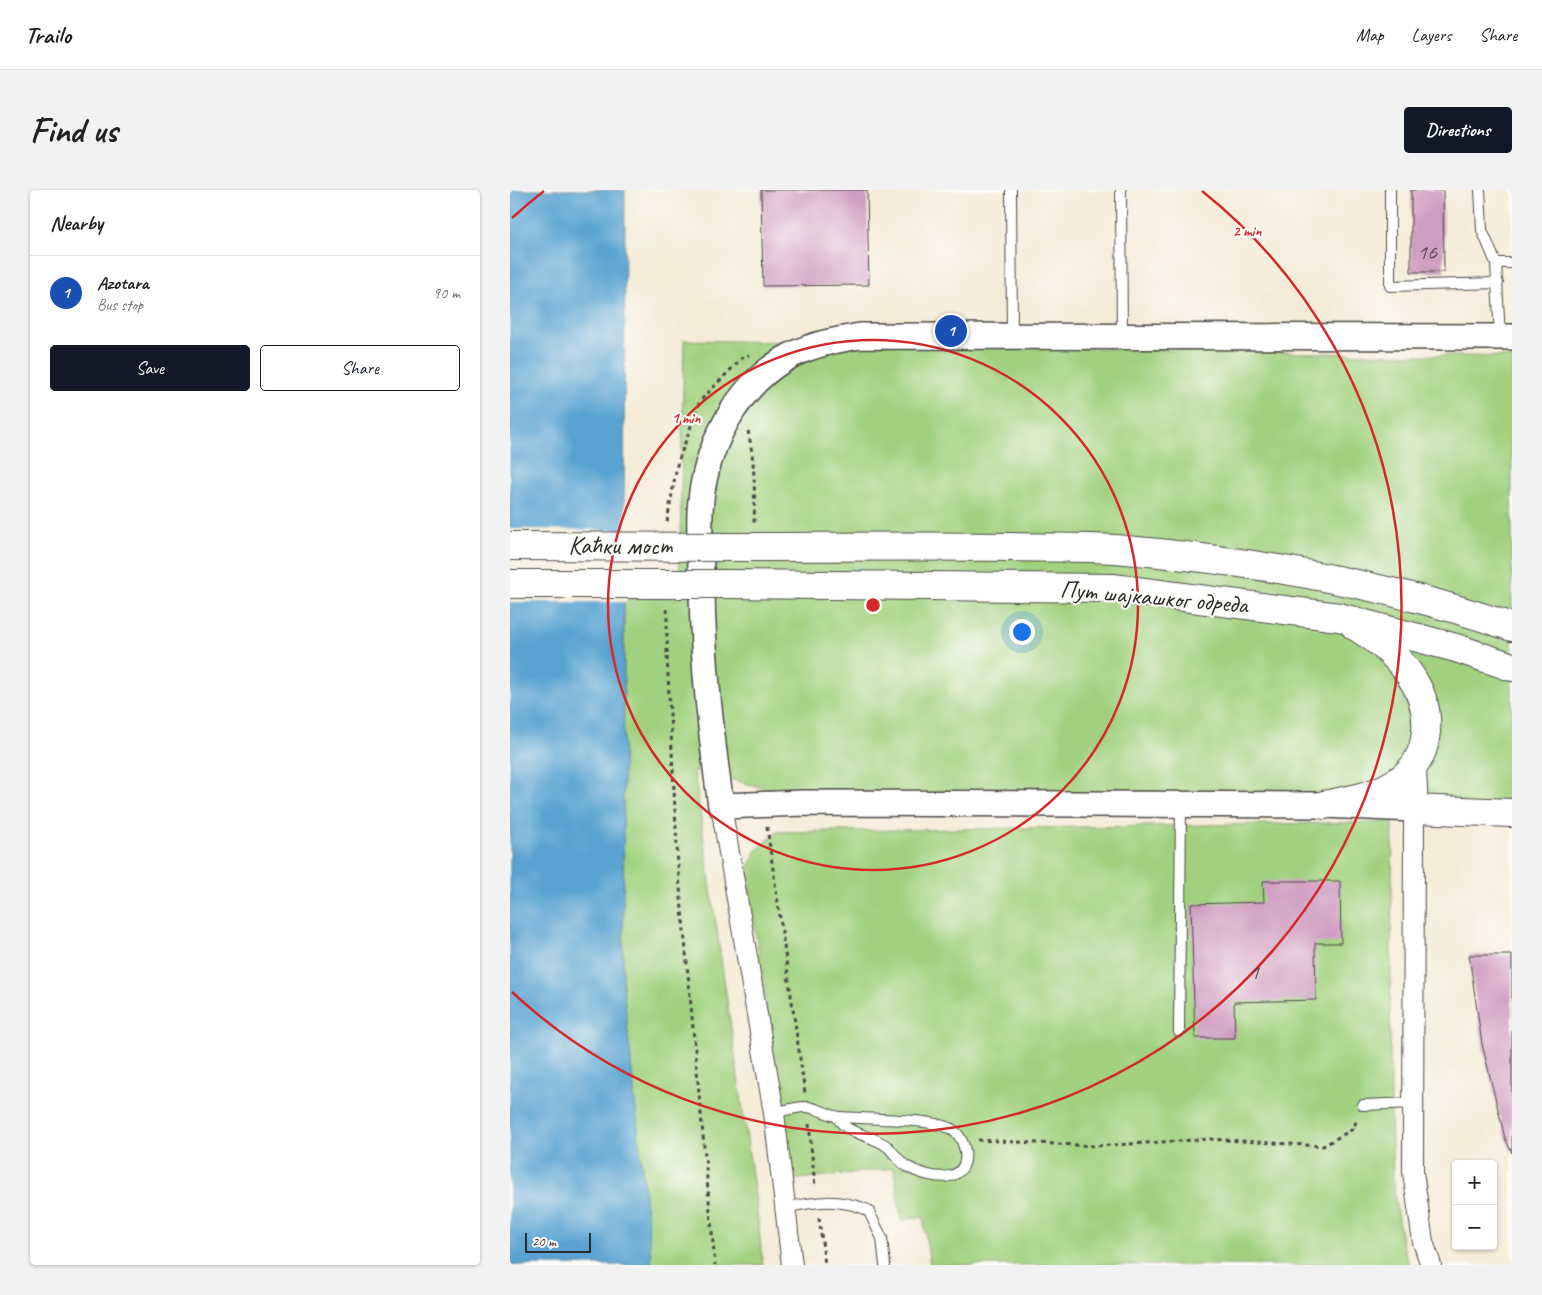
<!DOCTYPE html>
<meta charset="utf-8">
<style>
:root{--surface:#fff;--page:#f2f2f2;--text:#222;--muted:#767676;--line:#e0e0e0;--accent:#111827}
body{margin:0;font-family:Caveat,sans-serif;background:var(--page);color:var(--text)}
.controls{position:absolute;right:15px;bottom:15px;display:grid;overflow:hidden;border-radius:5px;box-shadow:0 1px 4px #0004}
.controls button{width:45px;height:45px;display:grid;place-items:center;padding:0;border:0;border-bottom:1px solid var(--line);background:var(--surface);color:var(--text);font:25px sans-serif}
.scale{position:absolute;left:15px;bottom:12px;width:66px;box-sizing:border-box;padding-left:5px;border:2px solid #2b2b2b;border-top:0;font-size:14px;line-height:18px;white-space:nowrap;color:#2b2b2b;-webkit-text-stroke:4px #fdfcf7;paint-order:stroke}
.you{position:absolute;left:511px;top:441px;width:18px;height:18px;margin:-12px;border:4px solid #fff;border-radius:50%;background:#1a73e8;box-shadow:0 0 0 8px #1a73e833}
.badge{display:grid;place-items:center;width:32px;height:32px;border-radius:50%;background:var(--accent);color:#fff;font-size:16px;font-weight:700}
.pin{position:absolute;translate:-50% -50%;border:2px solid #fff;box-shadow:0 1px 5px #0006}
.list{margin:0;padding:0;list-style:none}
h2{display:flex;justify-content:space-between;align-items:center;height:65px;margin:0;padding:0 20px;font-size:21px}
h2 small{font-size:16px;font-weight:400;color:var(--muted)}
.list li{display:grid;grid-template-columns:32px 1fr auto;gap:15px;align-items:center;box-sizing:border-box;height:75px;padding:0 20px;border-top:1px solid var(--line)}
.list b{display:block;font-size:19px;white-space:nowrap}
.list p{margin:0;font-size:16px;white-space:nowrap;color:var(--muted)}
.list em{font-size:16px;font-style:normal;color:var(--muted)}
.actions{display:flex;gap:10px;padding:15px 20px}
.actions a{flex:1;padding:11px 0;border:1px solid var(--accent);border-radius:5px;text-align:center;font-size:18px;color:var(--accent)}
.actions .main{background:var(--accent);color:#fff}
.map{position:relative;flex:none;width:1002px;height:1075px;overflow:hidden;border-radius:5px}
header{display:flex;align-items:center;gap:30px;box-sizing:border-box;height:70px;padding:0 25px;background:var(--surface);border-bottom:1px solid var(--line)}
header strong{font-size:24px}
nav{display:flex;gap:28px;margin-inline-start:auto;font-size:18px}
.intro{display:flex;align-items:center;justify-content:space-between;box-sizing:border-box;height:120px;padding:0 30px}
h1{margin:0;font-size:35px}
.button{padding:12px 22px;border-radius:5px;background:var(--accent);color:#fff;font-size:18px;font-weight:700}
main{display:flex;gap:30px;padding:0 30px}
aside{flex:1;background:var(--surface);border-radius:5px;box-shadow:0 1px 4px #0004}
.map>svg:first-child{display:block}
.green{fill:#a1d17f;stroke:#667e55}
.water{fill:#59a3d1;stroke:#42677e}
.pier{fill:#f5ebd7}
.building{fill:#d09dc3}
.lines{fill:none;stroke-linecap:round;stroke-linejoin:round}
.service-casing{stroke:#494845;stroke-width:12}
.minor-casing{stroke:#494845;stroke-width:22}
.tertiary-casing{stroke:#494845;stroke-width:28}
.secondary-casing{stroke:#494845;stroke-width:30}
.path{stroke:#494845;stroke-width:3;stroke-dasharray:4 4;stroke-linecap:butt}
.service{stroke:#fff;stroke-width:10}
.minor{stroke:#fff;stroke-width:20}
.tertiary{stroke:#fff;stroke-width:25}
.secondary{stroke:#fff;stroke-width:28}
.secondary-bridge-casing{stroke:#494845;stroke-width:30;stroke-linecap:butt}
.secondary-bridge{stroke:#fff;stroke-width:28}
.ring{fill:none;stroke:#d62828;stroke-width:2.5}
.labels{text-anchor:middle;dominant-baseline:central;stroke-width:4.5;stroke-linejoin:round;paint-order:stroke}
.number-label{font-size:22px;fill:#544851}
.street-label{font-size:25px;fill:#2b2b2b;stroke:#fdfcf7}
.centre{fill:#d62828;stroke:#fdfcf7;stroke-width:2.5}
.ring-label{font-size:15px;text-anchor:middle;font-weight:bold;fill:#d62828;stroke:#fdfcf7;stroke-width:4.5;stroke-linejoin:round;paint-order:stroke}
</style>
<header>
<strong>Trailo</strong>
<nav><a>Map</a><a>Layers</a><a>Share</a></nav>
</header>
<div class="intro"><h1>Find us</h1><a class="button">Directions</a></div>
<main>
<aside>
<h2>Nearby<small></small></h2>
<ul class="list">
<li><span class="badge" style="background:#1a4fb4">1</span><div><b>Azotara</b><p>Bus stop</p></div><em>90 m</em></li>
</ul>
<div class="actions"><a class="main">Save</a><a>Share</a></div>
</aside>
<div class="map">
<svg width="1002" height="1075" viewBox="0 0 1002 1075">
<rect width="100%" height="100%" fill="#fdfcf7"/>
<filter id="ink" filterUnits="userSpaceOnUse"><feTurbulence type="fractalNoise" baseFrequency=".02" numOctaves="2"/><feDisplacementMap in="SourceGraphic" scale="10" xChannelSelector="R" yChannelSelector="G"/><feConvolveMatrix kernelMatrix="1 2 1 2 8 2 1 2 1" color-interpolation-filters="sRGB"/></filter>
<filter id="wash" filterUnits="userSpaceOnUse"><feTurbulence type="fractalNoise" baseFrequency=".0096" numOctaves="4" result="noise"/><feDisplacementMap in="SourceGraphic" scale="20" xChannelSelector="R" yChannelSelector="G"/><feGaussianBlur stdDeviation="1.12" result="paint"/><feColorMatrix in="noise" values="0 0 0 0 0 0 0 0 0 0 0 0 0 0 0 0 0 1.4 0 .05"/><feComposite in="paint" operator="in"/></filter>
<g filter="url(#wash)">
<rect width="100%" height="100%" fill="#f5ebd7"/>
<path class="green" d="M174 150 1002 167V617L278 604 184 580 246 1012 253 1075H142L113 795 114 409 169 407Z
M883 632C882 726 879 820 881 914 882 967 882 1024 899 1075H420L413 1027 391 1030 384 978 281 990 237 681 246 661 267 642Z"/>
<path class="water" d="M0 0H115L113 795 142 1075H0Z"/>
<path class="pier" d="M0 339 117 340 116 412H0Z"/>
<g id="blocks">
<path class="building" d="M251 0H357L359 95 253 96Z
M901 0H933L934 82H901Z
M753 691H830L831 753H805L806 810 724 812 725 848H685L681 714 754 712Z
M959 765H1002V963L995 948 972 854Z"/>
</g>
</g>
<g filter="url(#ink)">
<use href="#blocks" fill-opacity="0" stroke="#494845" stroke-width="1"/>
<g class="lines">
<defs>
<path id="service" d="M501 0 502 145
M611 0 612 145
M880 0V96L988 93
M970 0 972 40 986 73 990 147
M986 73H1002
M669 842 671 615
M853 915 904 913
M264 923C274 921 287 916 297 917 309 918 319 926 330 927 355 929 425 928 443 940 458 951 462 981 440 986 427 989 408 983 396 976 389 971 384 963 378 957 362 944 338 946 327 927
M275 1018C306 1011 328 1008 358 1020L372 1048 375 1075"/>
<path id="minor" d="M211 616 264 923 282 1075
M904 619 903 982 913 1052 921 1075"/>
<path id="tertiary" d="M904 619 814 615 294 613 211 616C201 543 193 475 192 401 191 375 189 348 190 322 193 261 226 194 282 165 304 154 326 150 350 146L1002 147"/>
<path id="secondary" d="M220 357C314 357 408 356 502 357 536 358 571 357 605 359 740 370 874 393 1002 437
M218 394 603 398 829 427 946 458 1002 477
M902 580 904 619 1002 623
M814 615C838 610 862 607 883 594 901 584 912 568 915 549 924 499 885 460 845 436"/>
</defs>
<use href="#service" class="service-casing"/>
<use href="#minor" class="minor-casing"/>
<use href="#tertiary" class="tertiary-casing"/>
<use href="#secondary" class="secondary-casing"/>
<path class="path" d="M238 241C245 271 245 303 244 334
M157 332 167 275 190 211 232 168 239 165
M157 419V466L168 676 205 1075
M257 637 295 903
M299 934 305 997
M468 950 585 956 701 949 813 956 843 939 847 929
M309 1028 315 1075"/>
<use href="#service" class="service"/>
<use href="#minor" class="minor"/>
<use href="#tertiary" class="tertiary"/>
<use href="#secondary" class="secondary"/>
<defs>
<path id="secondary-bridge" d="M0 356 220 357
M0 394H218"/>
</defs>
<use href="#secondary-bridge" class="secondary-bridge-casing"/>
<use href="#secondary-bridge" class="secondary-bridge"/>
</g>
</g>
<g class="ring">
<circle cx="363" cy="415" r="265"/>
<path d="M2 28A529 529 0 0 1 34 1M692 1A529 529 0 1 1 2 802"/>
</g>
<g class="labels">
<g class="number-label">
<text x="917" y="62">16</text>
<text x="744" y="782">1</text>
</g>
<g class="street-label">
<text x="110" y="356">Каћки мост</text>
<text transform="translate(644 407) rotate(5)">Пут шајкашког одреда</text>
</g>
</g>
<circle cx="363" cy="415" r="8" class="centre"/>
<g class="ring-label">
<text x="737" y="46">2 min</text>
<text x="176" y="233">1 min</text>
</g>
</svg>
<div class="controls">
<button>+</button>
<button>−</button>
</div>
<div class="scale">20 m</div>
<div class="you"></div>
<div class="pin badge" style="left:441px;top:141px;background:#1a4fb4">1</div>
</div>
</main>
